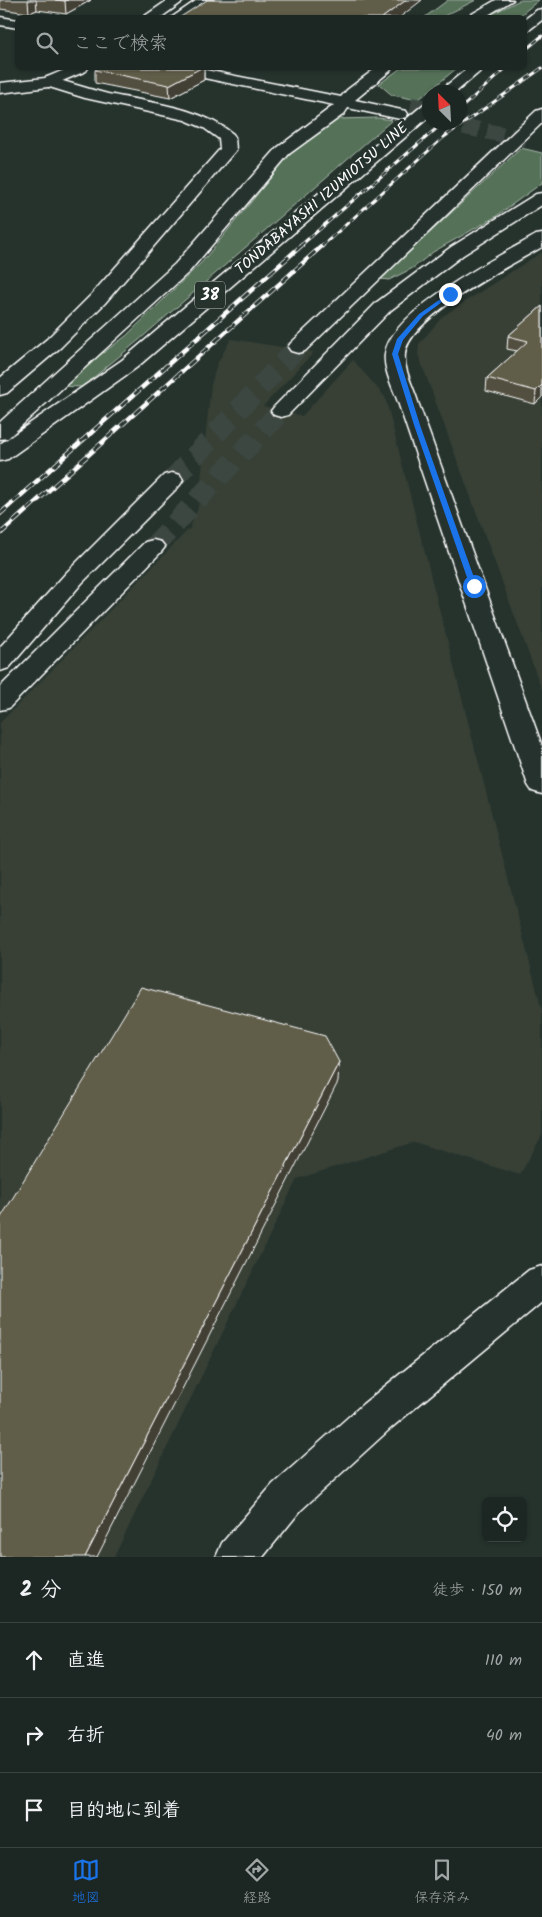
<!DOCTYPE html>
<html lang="ja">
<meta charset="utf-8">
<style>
:root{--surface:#1c2622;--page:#252e2a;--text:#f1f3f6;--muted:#a0a5a5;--line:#3a4340;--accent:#1a73e8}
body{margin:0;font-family:Kalam,"Klee One",sans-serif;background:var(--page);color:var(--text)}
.controls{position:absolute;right:15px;bottom:15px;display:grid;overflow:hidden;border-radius:8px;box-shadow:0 1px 4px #0004}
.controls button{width:45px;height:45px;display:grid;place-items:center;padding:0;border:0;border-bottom:1px solid var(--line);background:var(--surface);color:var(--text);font:25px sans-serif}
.compass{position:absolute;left:422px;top:85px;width:45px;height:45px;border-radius:50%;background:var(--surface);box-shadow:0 1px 4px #0004;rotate:336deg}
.stop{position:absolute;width:15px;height:15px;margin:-11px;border:4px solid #1a73e8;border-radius:50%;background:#fff}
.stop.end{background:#1a73e8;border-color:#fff;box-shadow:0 1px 5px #0008}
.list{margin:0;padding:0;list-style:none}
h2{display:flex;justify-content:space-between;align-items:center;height:65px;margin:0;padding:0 20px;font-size:21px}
h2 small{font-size:16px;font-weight:400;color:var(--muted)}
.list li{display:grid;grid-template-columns:32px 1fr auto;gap:15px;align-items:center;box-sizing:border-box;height:75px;padding:0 20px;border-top:1px solid var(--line)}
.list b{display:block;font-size:19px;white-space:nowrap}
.list em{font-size:16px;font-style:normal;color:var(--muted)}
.icon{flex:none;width:28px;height:28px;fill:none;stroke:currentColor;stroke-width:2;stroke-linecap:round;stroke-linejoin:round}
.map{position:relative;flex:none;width:542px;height:1557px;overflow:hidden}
.search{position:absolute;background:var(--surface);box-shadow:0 1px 4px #0004;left:15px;right:15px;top:15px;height:55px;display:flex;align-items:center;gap:12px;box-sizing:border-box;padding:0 18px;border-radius:8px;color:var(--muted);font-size:19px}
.sheet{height:290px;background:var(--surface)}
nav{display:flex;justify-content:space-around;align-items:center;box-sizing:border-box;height:70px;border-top:1px solid var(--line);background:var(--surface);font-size:14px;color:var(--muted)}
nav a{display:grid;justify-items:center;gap:2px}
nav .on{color:var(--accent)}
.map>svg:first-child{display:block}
.built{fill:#374036}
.green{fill:#547158;stroke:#aab8ac}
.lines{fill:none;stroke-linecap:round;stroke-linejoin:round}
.major-tunnel-far1{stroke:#3c4742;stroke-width:16;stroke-dasharray:16 8;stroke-linecap:butt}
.major-tunnel{stroke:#3c4742;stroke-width:21;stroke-dasharray:21 11;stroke-linecap:butt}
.minor-casing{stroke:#fff;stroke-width:3}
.major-casing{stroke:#fff;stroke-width:3}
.minor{fill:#26332d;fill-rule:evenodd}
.major{fill:#26332d;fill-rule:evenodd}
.rail-far1-casing{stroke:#fff;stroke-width:3}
.rail-casing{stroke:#fff;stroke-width:4.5}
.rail-far1{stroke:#26332d;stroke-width:2;stroke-dasharray:6;stroke-linecap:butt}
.rail{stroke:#26332d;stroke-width:3;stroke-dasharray:9;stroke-linecap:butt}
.wall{fill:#535040;stroke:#fff}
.shaded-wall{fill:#434134;stroke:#fff}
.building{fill:#605d4a;stroke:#fff}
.route{fill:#1a73e8}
.labels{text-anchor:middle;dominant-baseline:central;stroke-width:5;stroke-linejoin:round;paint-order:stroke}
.far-street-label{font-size:15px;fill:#fff;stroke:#26332d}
.shield{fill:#26332d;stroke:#bec2c0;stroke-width:1}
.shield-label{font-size:16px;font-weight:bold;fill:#fff}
</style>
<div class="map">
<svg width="542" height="1557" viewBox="0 0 542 1557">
<rect width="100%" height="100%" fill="#26332d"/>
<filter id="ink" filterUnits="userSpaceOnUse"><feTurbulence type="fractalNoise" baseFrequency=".02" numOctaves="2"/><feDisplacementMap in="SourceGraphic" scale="10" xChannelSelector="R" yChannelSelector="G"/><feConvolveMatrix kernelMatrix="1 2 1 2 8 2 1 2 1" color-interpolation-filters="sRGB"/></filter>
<g filter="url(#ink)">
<path class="built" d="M542 252V690L418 354 419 344 443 316Z
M231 339 314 352 263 406 302 416 353 360 385 397 542 1011V1135L520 1175 414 1142 297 1179 114 1557H0V723L190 528 198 508 211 385 217 364Z"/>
<path class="green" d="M448 0H476L442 17H425Z
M520 0H539L518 17H486Z
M401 68H457L418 100 392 95 379 84Z
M378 118 392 120 139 340 82 387 58 386 126 336 202 262 295 148 336 119Z
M521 148 542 153V183L495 217 433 252 413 268 389 280 380 279Z"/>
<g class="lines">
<path class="major-tunnel-far1" d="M411 105 430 109
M440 122 530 140"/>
<path class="major-tunnel" d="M172 480 298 347
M153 547 281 411"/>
<defs>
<path id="minor" d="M168 0H185L160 18H142Z
M197 0H214L189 18H171Z
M48 77C68 82 88 89 108 94 150 103 198 106 233 134L235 137 236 150 105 303 61 347 7 393 0 395V378L47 339 91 295 220 149 219 139 204 128 185 120 85 98 43 85 40 82 43 79Z
M542 234V247C511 265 409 317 405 354 403 369 414 388 418 402L542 746V794L532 791 528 785 398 402C393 388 383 369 385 354 390 311 500 256 536 235Z
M542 1266V1302L391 1428 301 1510 263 1557H216L222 1543 273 1484 363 1404 529 1270Z"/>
<path id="major" d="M496 0H513L483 18H465Z
M542 9V20L529 30 524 31V20L537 10Z
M0 17 18 20V28L0 25Z
M69 68H88L86 71 48 87 0 93V83L45 78Z
M168 68H195L341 97 347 90 376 68H392L390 71 355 100 406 111 408 114 406 117 400 119 348 108 344 114 289 154 189 272 8 438 0 439V422L175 264 277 148 334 105 175 72 170 71Z
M468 68H484L456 92H440L442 89Z
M430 102V116L136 368 8 459 0 461V444L122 360 424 104Z
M542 109V123L305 351 298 353 291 351 288 347 291 343 536 111Z
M542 193V205L463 255 391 310 288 415 281 417 274 415 271 411 274 407 377 302 451 247 536 194Z
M172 473 180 475 183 480 180 485 82 583 9 668 0 671V647L66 573 164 475Z
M153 540 161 542 165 547 161 552 9 708 0 710V687L145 542Z"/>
</defs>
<use href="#minor" class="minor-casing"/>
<use href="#major" class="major-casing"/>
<use href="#minor" class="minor"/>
<use href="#major" class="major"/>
<defs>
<path id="rail-far1" d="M524 51 542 36
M460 109 506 68
M300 246 444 122
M322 246 444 137 542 68"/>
<path id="rail" d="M0 514 302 245
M0 534 323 245"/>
</defs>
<use href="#rail-far1" class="rail-far1-casing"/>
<use href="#rail" class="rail-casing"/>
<use href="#rail-far1" class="rail-far1"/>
<use href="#rail" class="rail"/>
</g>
<path class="wall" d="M0 0H91L66 14 37 10 29 13 0 9Z
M98 68H227L220 71 204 68V80L170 98 95 83V70Z
M542 306V397L535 404 486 391 487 378 517 351 507 349 508 336Z"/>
<path class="shaded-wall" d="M30 0H36L37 10 29 13 28 1Z
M68 0H91L66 14 65 1Z
M406 0H422L399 18H382Z
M201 68H204V80L170 98 169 85Z
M220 68H227L220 71Z
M542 385V397L535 404 536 391Z
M339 1062 338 1082 97 1557H85Z"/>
<path class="building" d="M55 0H68L65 1Z
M207 0H406L382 18H179Z
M98 68H201L169 85 95 70Z
M542 306V385L536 391 487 378 528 341 508 336Z
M141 987 325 1036 339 1062 85 1557H0V1219Z"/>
</g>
<path class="route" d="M449 293 453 294 423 316 403 340 398 354 420 425 477 586 474 588 470 586 414 425 392 354 397 339 419 314Z"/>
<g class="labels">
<g class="far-street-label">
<text transform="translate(322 199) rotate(-41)">TONDABAYASHI IZUMIOTSU LINE</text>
</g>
<rect class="shield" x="195" y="281.5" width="30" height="27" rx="4"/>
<g class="shield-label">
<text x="210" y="295">38</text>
</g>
</g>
</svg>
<div class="controls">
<button><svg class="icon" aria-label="locate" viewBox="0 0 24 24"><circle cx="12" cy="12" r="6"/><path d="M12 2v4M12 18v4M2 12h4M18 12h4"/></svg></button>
</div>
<svg class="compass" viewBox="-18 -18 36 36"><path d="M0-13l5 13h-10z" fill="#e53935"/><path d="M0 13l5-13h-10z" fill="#a0a5a5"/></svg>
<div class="stop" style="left:474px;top:586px"></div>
<div class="stop end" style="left:450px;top:294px"></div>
<div class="search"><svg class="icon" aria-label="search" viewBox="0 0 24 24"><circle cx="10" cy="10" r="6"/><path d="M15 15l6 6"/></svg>ここで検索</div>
</div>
<section class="sheet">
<h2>2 分<small>徒歩 · 150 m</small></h2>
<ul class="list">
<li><svg class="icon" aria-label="ahead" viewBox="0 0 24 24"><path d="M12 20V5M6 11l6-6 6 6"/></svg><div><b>直進</b></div><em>110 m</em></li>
<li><svg class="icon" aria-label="right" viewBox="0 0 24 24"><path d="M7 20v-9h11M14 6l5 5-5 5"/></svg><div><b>右折</b></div><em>40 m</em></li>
<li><svg class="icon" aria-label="arrive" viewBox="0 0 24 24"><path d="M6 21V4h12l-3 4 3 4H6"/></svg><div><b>目的地に到着</b></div></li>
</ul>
</section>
<nav>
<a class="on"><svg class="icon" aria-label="map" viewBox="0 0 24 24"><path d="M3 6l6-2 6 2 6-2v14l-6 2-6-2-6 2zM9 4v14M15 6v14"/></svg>地図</a>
<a><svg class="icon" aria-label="directions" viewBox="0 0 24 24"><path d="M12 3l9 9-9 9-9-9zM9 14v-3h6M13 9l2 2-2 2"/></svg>経路</a>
<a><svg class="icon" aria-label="saved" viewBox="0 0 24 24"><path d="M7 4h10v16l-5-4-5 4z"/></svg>保存済み</a>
</nav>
